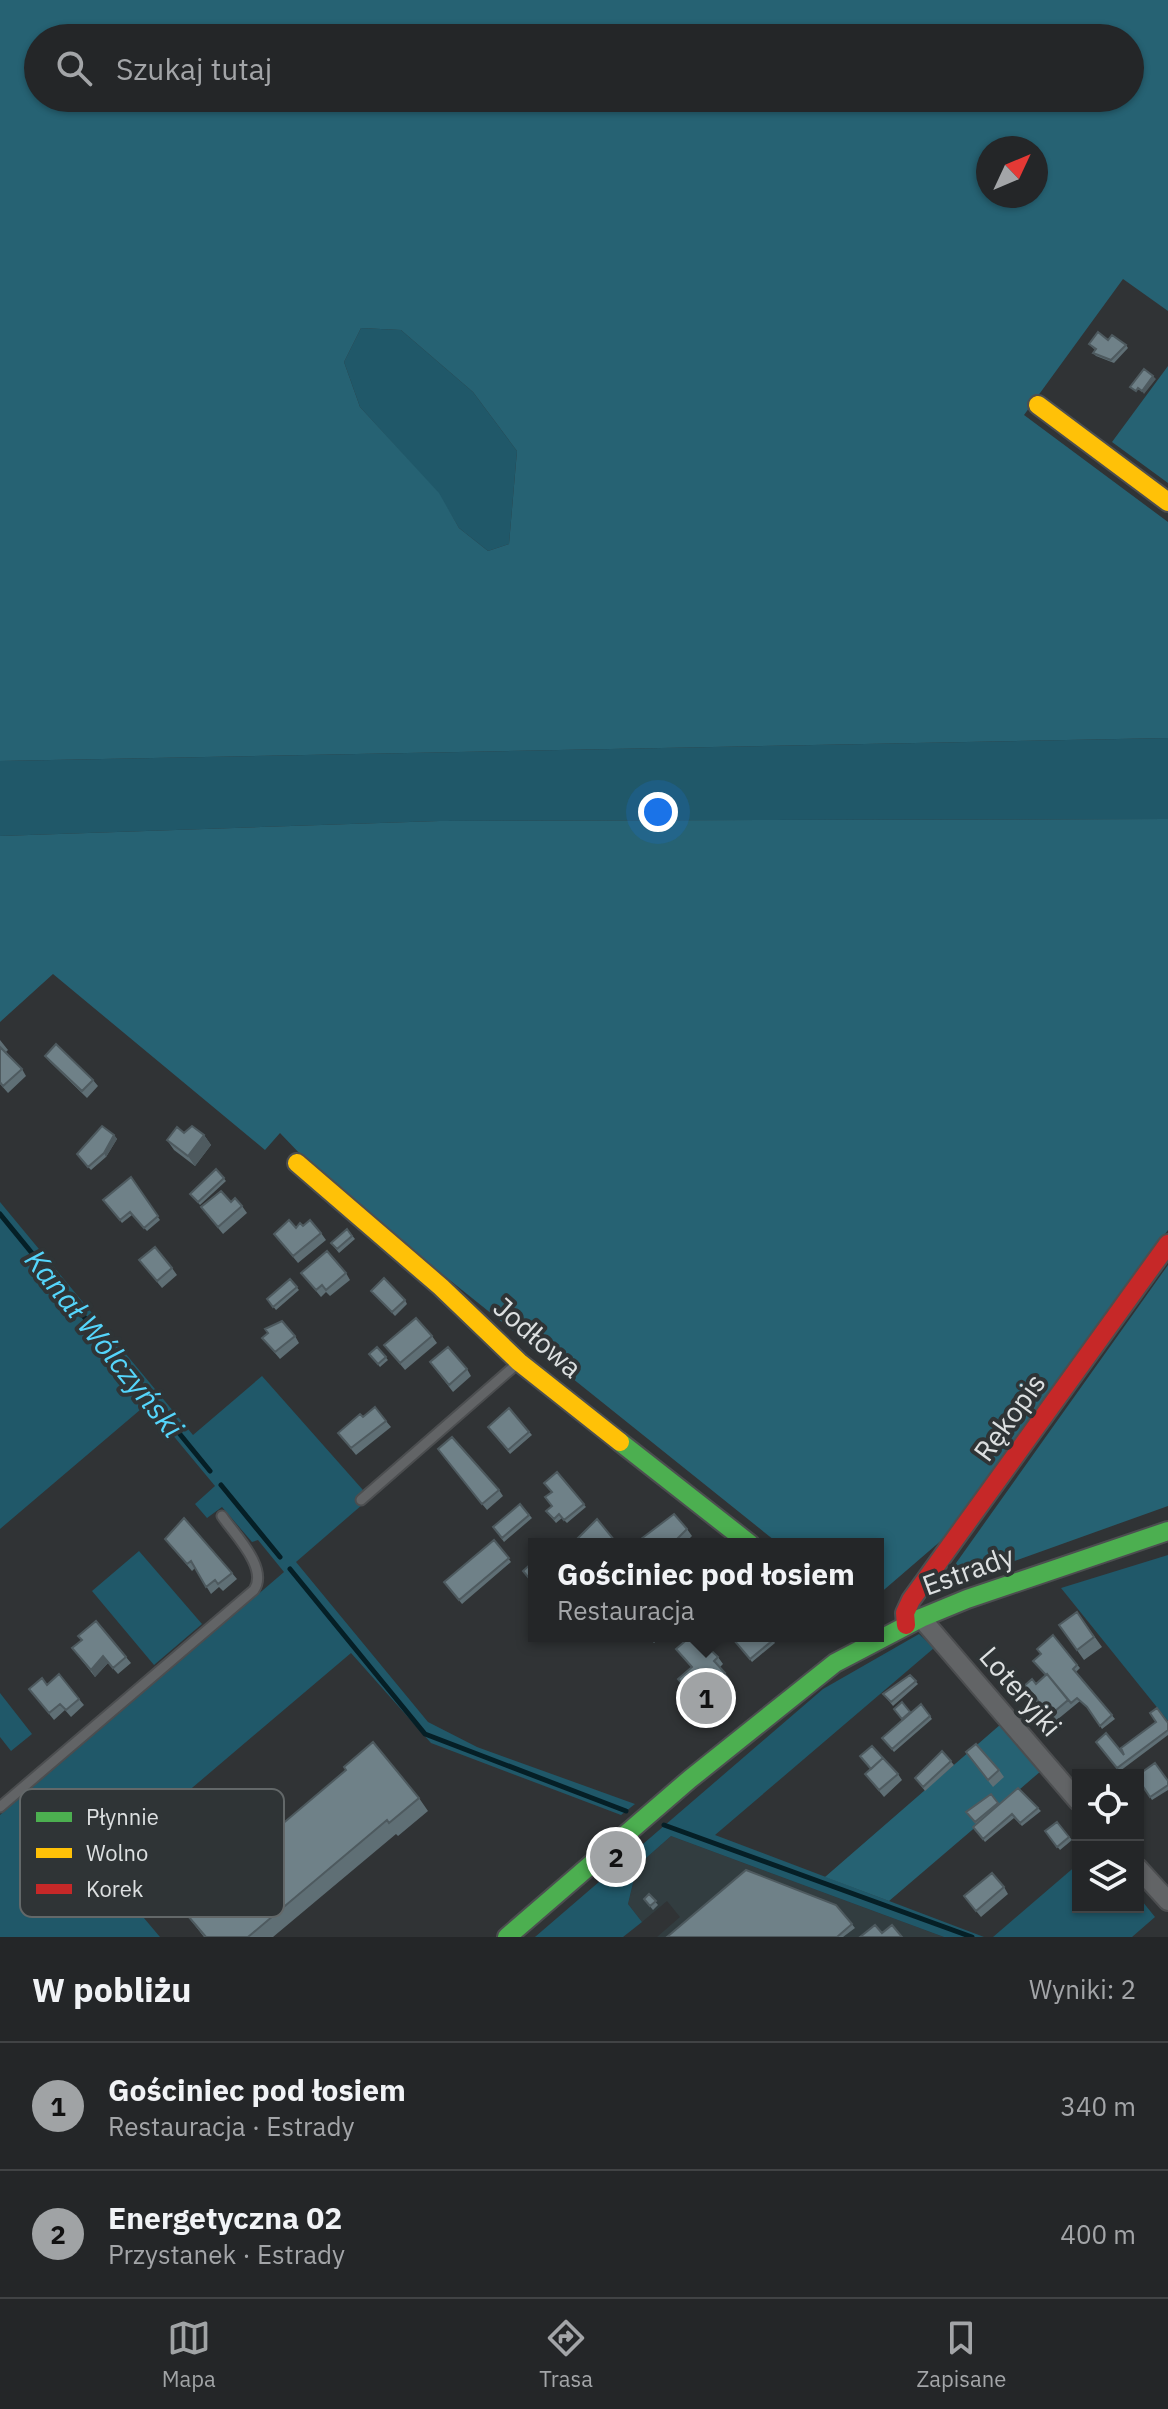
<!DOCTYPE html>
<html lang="pl">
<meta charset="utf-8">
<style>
:root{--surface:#242628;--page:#2c2e30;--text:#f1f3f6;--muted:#a3a5a8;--line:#414345;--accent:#a0a3a5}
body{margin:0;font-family:"IBM Plex Sans",sans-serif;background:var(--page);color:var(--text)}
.controls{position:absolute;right:24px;bottom:24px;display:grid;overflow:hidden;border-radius:0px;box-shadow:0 2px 6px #0004}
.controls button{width:72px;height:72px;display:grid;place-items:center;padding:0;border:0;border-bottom:2px solid var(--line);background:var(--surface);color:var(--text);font:40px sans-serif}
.compass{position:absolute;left:976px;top:136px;width:72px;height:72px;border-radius:50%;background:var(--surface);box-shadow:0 2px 6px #0004;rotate:46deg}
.you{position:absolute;left:658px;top:812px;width:28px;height:28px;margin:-20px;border:6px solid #fff;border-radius:50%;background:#1a73e8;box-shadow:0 0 0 12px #1a73e833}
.badge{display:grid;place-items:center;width:52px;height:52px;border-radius:50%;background:var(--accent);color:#111;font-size:26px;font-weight:700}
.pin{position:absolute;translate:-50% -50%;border:4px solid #fff;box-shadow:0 2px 8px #0006}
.popup{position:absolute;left:528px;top:1538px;width:356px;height:104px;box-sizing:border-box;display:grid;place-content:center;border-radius:0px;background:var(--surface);filter:drop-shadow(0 2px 6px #0005);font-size:26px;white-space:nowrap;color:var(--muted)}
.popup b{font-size:30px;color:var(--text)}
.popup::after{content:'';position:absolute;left:50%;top:100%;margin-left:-16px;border:16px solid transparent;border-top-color:var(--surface)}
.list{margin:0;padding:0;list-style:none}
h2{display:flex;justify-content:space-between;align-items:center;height:104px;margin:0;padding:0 32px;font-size:34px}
h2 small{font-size:26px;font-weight:400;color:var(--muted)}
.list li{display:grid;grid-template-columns:52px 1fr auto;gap:24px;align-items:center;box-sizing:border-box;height:128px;padding:0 32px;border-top:2px solid var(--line)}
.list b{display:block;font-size:30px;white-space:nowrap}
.list p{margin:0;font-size:26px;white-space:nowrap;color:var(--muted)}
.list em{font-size:26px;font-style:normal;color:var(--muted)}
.icon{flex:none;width:44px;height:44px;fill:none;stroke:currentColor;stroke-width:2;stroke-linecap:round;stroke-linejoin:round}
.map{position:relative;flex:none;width:1168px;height:1937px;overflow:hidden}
.search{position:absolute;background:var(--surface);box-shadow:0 2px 6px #0004;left:24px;right:24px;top:24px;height:88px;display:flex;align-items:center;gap:20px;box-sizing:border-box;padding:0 28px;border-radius:44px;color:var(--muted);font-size:30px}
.sheet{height:360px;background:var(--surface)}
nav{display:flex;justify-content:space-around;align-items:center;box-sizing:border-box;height:112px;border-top:2px solid var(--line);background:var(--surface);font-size:22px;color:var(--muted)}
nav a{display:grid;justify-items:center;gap:4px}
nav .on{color:var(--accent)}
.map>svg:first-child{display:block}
.built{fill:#323d40}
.green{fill:#205869}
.forest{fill:#266273;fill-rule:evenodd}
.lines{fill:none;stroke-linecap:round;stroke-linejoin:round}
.stream{stroke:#051f26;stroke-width:5}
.lane-casing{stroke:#4c4e50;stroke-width:13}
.street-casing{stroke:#4c4e50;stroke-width:22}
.fast-casing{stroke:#4c4e50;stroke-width:22}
.slow-casing{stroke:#4c4e50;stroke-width:22}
.jam-casing{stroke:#4c4e50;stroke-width:22}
.lane{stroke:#626466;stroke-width:9}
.street{stroke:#626466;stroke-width:18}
.fast{stroke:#4caf50;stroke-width:18}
.slow{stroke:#ffc107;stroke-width:18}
.jam{stroke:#c62828;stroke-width:18}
.wall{fill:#5f6f75}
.shaded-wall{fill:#4e5a5f}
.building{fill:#6f8188;stroke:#4e5a5f;stroke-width:2}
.labels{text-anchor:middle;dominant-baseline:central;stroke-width:8;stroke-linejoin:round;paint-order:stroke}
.street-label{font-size:28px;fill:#dde0e1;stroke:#2f3436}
.water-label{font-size:30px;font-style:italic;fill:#55d5fb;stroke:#2f3436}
.key{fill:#2f3436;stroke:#636869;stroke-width:2}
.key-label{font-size:22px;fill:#dde0e1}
</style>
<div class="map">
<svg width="1168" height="1937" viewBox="0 0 1168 1937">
<rect width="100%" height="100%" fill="#303335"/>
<path class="built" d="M671 1836 944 1937H657L680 1917 667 1901 642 1922 628 1904 637 1866Z"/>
<path class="green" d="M361 328 401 330 473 392 517 451 509 544 488 551 459 528 438 493 360 407 344 362Z
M1168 738V819L439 821 0 836V761Z
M0 1202 193 1435 262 1376 370 1498 296 1562 428 1722 477 1747 635 1804 621 1815 431 1743 351 1653 100 1866 160 1937H0V1815L284 1572 258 1540 252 1542 222 1507 207 1518 195 1504 215 1486 147 1404 0 1529Z
M139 1551 202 1624 154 1665 92 1591Z
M1168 1555V1721L1061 1588Z
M919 1634 934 1648 715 1835 984 1937H944L671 1836 637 1866 628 1904 642 1922 623 1937H535L823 1689Z
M0 1693 32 1734 11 1751 0 1737Z
M1078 1864V1907H1138V1896L1155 1917 1132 1937H993Z"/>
<path class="forest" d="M0 0H1168V311L1123 279 1024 415 1168 522V738L0 761ZM38 38H1130V98H38ZM988 148H1036V196H988ZM361 328 401 330 473 392 517 451 509 544 488 551 459 528 439 493 360 407 344 362Z
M1168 366V483L1112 442Z
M1168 819V1230L950 1533 878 1595V1544H779L326 1181 280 1133 265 1150 53 974 0 1022V836L439 821Z
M1168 1265V1506L953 1583 949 1573Z
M1001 1724 1041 1771 889 1901 825 1877Z"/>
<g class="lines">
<path class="stream" d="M0 1214 210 1471
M221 1485 280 1557
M290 1569 425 1734 626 1811
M664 1825 972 1937"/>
<defs>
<path id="lane" d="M361 1500 518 1363
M0 1807 254 1590C269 1568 234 1534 222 1516"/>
<path id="street" d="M921 1618 1078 1801
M1138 1868 1168 1901"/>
<path id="fast" d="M620 1442 750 1544
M507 1937 690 1779 835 1663 921 1618 967 1599 1168 1531"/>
<path id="slow" d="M1038 405 1168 502
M297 1163 441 1287 519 1362 620 1442"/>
<path id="jam" d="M906 1625 905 1613 911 1600 1168 1244"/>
</defs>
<use href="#lane" class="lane-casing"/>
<use href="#street" class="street-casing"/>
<use href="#fast" class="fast-casing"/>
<use href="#slow" class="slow-casing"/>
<use href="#jam" class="jam-casing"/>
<use href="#lane" class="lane"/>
<use href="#street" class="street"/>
<use href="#fast" class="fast"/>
<use href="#slow" class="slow"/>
<use href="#jam" class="jam"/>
</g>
<path class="wall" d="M1108 340 1126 345 1128 348 1114 363 1096 356 1093 353 1095 350 1089 344Z
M0 1040 8 1050 6 1052 22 1069 26 1076 8 1093 0 1084Z
M45 1056 93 1080 98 1086 87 1098 50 1062Z
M184 1133 204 1135 211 1145 195 1166 174 1150 167 1140Z
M114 1135 117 1139 106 1157 91 1170 79 1157Z
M216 1169 226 1181 200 1205 190 1194Z
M131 1177 160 1220 147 1231 132 1215 122 1223 103 1200Z
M231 1202 242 1206 247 1213 223 1234 201 1207Z
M303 1226 321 1233 326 1240 298 1263 274 1234Z
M347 1229 355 1239 339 1253 331 1243Z
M139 1260 172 1268 177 1275 162 1288Z
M301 1273H346L350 1280 330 1296 326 1292 321 1297Z
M290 1279 299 1290 276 1310 267 1299Z
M374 1294 405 1300 407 1304 395 1316Z
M295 1336 299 1343 280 1359 262 1338Z
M432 1336 437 1343 405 1370 384 1345Z
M377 1347 388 1360 380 1367 369 1354Z
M430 1362 467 1369 471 1376 453 1392Z
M509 1408 532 1435 510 1454 488 1427Z
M363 1417 386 1421 391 1427 356 1455 338 1433Z
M443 1456 499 1490 503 1496 487 1510Z
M557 1472 586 1507 567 1523 562 1518 556 1523 546 1511 552 1506V1492Z
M520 1504 532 1518 504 1542 493 1527Z
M687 1529 692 1536 684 1544H639Z
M165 1539 232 1573 237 1579 223 1591 219 1587 211 1594 195 1568 192 1571Z
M494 1540 511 1562 462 1604 444 1582Z
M1077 1612 1102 1647 1084 1660 1059 1625Z
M1053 1635 1080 1668 1076 1672 1115 1719 1102 1729 1090 1710 1080 1701 1052 1724 1039 1703 1037 1705 1023 1687 1036 1684 1046 1676 1041 1654Z
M647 1636H662L654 1643Z
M770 1636 775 1643 752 1662 733 1639Z
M72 1648 126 1657 131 1663 118 1674 108 1663 95 1677Z
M676 1649 718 1657 723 1664 720 1667 730 1679 700 1705 678 1679 692 1667Z
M910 1675 918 1684 893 1706 883 1694Z
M47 1685 79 1699 84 1705 71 1717 65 1710 54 1720 29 1689Z
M902 1702 911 1713 921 1704 932 1719 894 1752 882 1738 903 1720 894 1709Z
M1168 1723V1735L1120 1771 1096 1742 1124 1755Z
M942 1751 954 1765 925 1791 915 1778Z
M971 1759 999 1770 1004 1777 993 1787Z
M865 1774H898L902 1780 884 1797Z
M1138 1779 1168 1781V1790L1152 1800Z
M991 1794 999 1804 1038 1808 1041 1811 1022 1826 1014 1818 985 1842 973 1827 976 1824 966 1812Z
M419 1798 428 1811 398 1836 396 1834 273 1937H204L182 1909Z
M1057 1822 1072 1840 1060 1850 1045 1831Z
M1004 1887 1008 1894 981 1917 964 1896Z
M649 1894 658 1905 653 1910 644 1899Z
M836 1905 855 1928 843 1937H667Z"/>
<path class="shaded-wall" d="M1153 376 1156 379 1144 394 1142 391Z
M114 1135 117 1139 106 1157 104 1153Z
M204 1135 211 1145 195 1166 188 1156Z
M103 1656 108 1663 95 1677 91 1670Z"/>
<path class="building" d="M1098 332 1108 340 1112 335 1126 345 1111 360 1093 353 1096 349 1089 344Z
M1144 369 1153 376 1142 391 1138 388 1136 391 1130 387Z
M56 1044 93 1080 82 1091 45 1056Z
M0 1047 22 1069 3 1086 0 1082Z
M102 1126 114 1135 104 1153 88 1167 77 1154Z
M192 1126 204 1135 188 1156 167 1140 177 1127 184 1133Z
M216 1169 224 1178 198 1202 190 1194Z
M131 1177 158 1216 144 1228 130 1212 120 1220 103 1200Z
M221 1191 231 1202 235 1198 242 1206 218 1227 201 1207Z
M289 1220 296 1228 300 1223 303 1226 310 1220 321 1233 293 1256 274 1234Z
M347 1229 352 1236 337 1249 331 1243Z
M155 1247 172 1268 157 1281 139 1260Z
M327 1251 346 1273 326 1290 322 1285 316 1290 301 1273Z
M384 1278 405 1300 392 1312 371 1291Z
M290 1279 297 1287 273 1307 267 1299Z
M416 1318 432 1336 400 1363 384 1345Z
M282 1321 295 1336 275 1352 262 1338 268 1333 265 1329Z
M377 1347 386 1357 378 1364 369 1354Z
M448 1347 467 1369 449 1385 430 1362Z
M375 1407 386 1421 351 1448 338 1433 360 1414 363 1417Z
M509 1408 529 1432 508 1450 488 1427Z
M452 1437 499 1490 482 1504 438 1449Z
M557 1472 584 1504 564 1520 559 1514 554 1519 546 1511 552 1506 545 1497 552 1492 544 1483Z
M520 1504 529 1515 502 1538 493 1527Z
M674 1514 687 1529 672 1544H639L637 1542Z
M184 1518 232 1573 218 1584 215 1580 206 1587 191 1561 187 1564 165 1539Z
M597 1519 615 1541 611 1544H577L575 1541Z
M494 1540 509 1558 459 1600 444 1582Z
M534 1561V1584L523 1571Z
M1077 1612 1094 1637 1077 1650 1059 1625Z
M96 1621 126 1657 113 1668 103 1656 91 1670 72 1648 82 1640 78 1636Z
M1053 1635 1077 1665 1073 1669 1112 1715 1100 1726 1087 1707 1077 1698 1071 1703 1047 1674 1046 1675 1033 1661 1041 1654 1037 1649Z
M691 1636H696L718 1657 714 1661 725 1673 695 1698 678 1679 692 1667 676 1649Z
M737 1636H770L773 1640 750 1659 733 1639Z
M59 1674 79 1699 66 1710 60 1704 49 1713 29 1689 42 1678 47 1685Z
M1047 1674 1068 1700 1048 1717 1035 1696 1032 1698 1023 1687 1032 1679 1036 1684Z
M910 1675 916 1681 891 1702 883 1694Z
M902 1702 910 1712 902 1719 894 1709Z
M921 1704 930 1716 892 1749 882 1738Z
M1157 1708 1168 1723V1730L1117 1768 1096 1742 1106 1733 1124 1755 1121 1748 1156 1722 1150 1713Z
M373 1742 419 1798 389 1823 387 1820 248 1937H206L182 1909 346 1770 344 1767Z
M976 1744 999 1770 988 1780 966 1752Z
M872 1746 883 1758 871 1769 860 1756Z
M942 1751 951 1761 923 1787 915 1778Z
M883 1758 898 1774 879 1790 865 1774Z
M1155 1763 1168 1781V1785L1150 1797 1138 1779V1775Z
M1018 1788 1038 1808 1020 1823 1012 1814 983 1839 973 1827Z
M991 1794 998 1803 975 1822 966 1812Z
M1057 1822 1069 1837 1057 1847 1045 1831Z
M746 1870 836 1905 852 1924 837 1937H667Z
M992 1873 1004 1887 976 1911 964 1896Z
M649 1894 656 1901 650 1906 644 1899Z
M875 1925 882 1933 892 1925 902 1937H860Z"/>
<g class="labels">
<g class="street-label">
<text transform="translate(538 1337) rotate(41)">Jodłowa</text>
<text transform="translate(1009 1417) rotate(-54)">Rękopis</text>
<text transform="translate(968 1570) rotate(-20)">Estrady</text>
<text transform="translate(1021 1691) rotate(49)">Loteryjki</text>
</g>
<g class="water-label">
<text transform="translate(105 1343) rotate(51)">Kanał Wólczyński</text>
</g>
</g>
<rect x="20" y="1789" width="264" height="128" rx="12" class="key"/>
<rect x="36" y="1812" width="36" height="10" fill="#4caf50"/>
<rect x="36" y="1848" width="36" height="10" fill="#ffc107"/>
<rect x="36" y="1884" width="36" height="10" fill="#c62828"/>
<g class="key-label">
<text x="86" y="1825">Płynnie</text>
<text x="86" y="1861">Wolno</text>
<text x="86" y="1897">Korek</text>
</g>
</svg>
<div class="controls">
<button><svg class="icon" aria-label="locate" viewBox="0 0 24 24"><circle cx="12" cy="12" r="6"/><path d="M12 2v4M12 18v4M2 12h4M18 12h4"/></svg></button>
<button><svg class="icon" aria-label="layers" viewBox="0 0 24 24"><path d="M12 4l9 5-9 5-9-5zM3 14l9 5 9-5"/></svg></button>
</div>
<svg class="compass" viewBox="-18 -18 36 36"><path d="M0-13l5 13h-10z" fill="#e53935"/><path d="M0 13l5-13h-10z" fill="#a3a5a8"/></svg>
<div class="you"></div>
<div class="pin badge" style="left:706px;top:1698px">1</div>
<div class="popup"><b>Gościniec pod łosiem</b>Restauracja</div>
<div class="pin badge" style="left:616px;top:1857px">2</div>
<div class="search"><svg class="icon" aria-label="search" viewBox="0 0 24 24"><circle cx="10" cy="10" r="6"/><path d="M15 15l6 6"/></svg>Szukaj tutaj</div>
</div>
<section class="sheet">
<h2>W pobliżu<small>Wyniki: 2</small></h2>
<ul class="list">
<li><span class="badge">1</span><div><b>Gościniec pod łosiem</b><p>Restauracja · Estrady</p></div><em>340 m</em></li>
<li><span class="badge">2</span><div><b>Energetyczna 02</b><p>Przystanek · Estrady</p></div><em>400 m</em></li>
</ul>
</section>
<nav>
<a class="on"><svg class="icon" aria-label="map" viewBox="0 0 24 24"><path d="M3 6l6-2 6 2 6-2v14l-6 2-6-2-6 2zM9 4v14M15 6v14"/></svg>Mapa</a>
<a><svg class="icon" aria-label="directions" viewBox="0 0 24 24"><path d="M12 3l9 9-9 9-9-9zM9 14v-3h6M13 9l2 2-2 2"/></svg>Trasa</a>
<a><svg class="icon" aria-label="saved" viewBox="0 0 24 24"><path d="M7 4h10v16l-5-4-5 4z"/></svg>Zapisane</a>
</nav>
